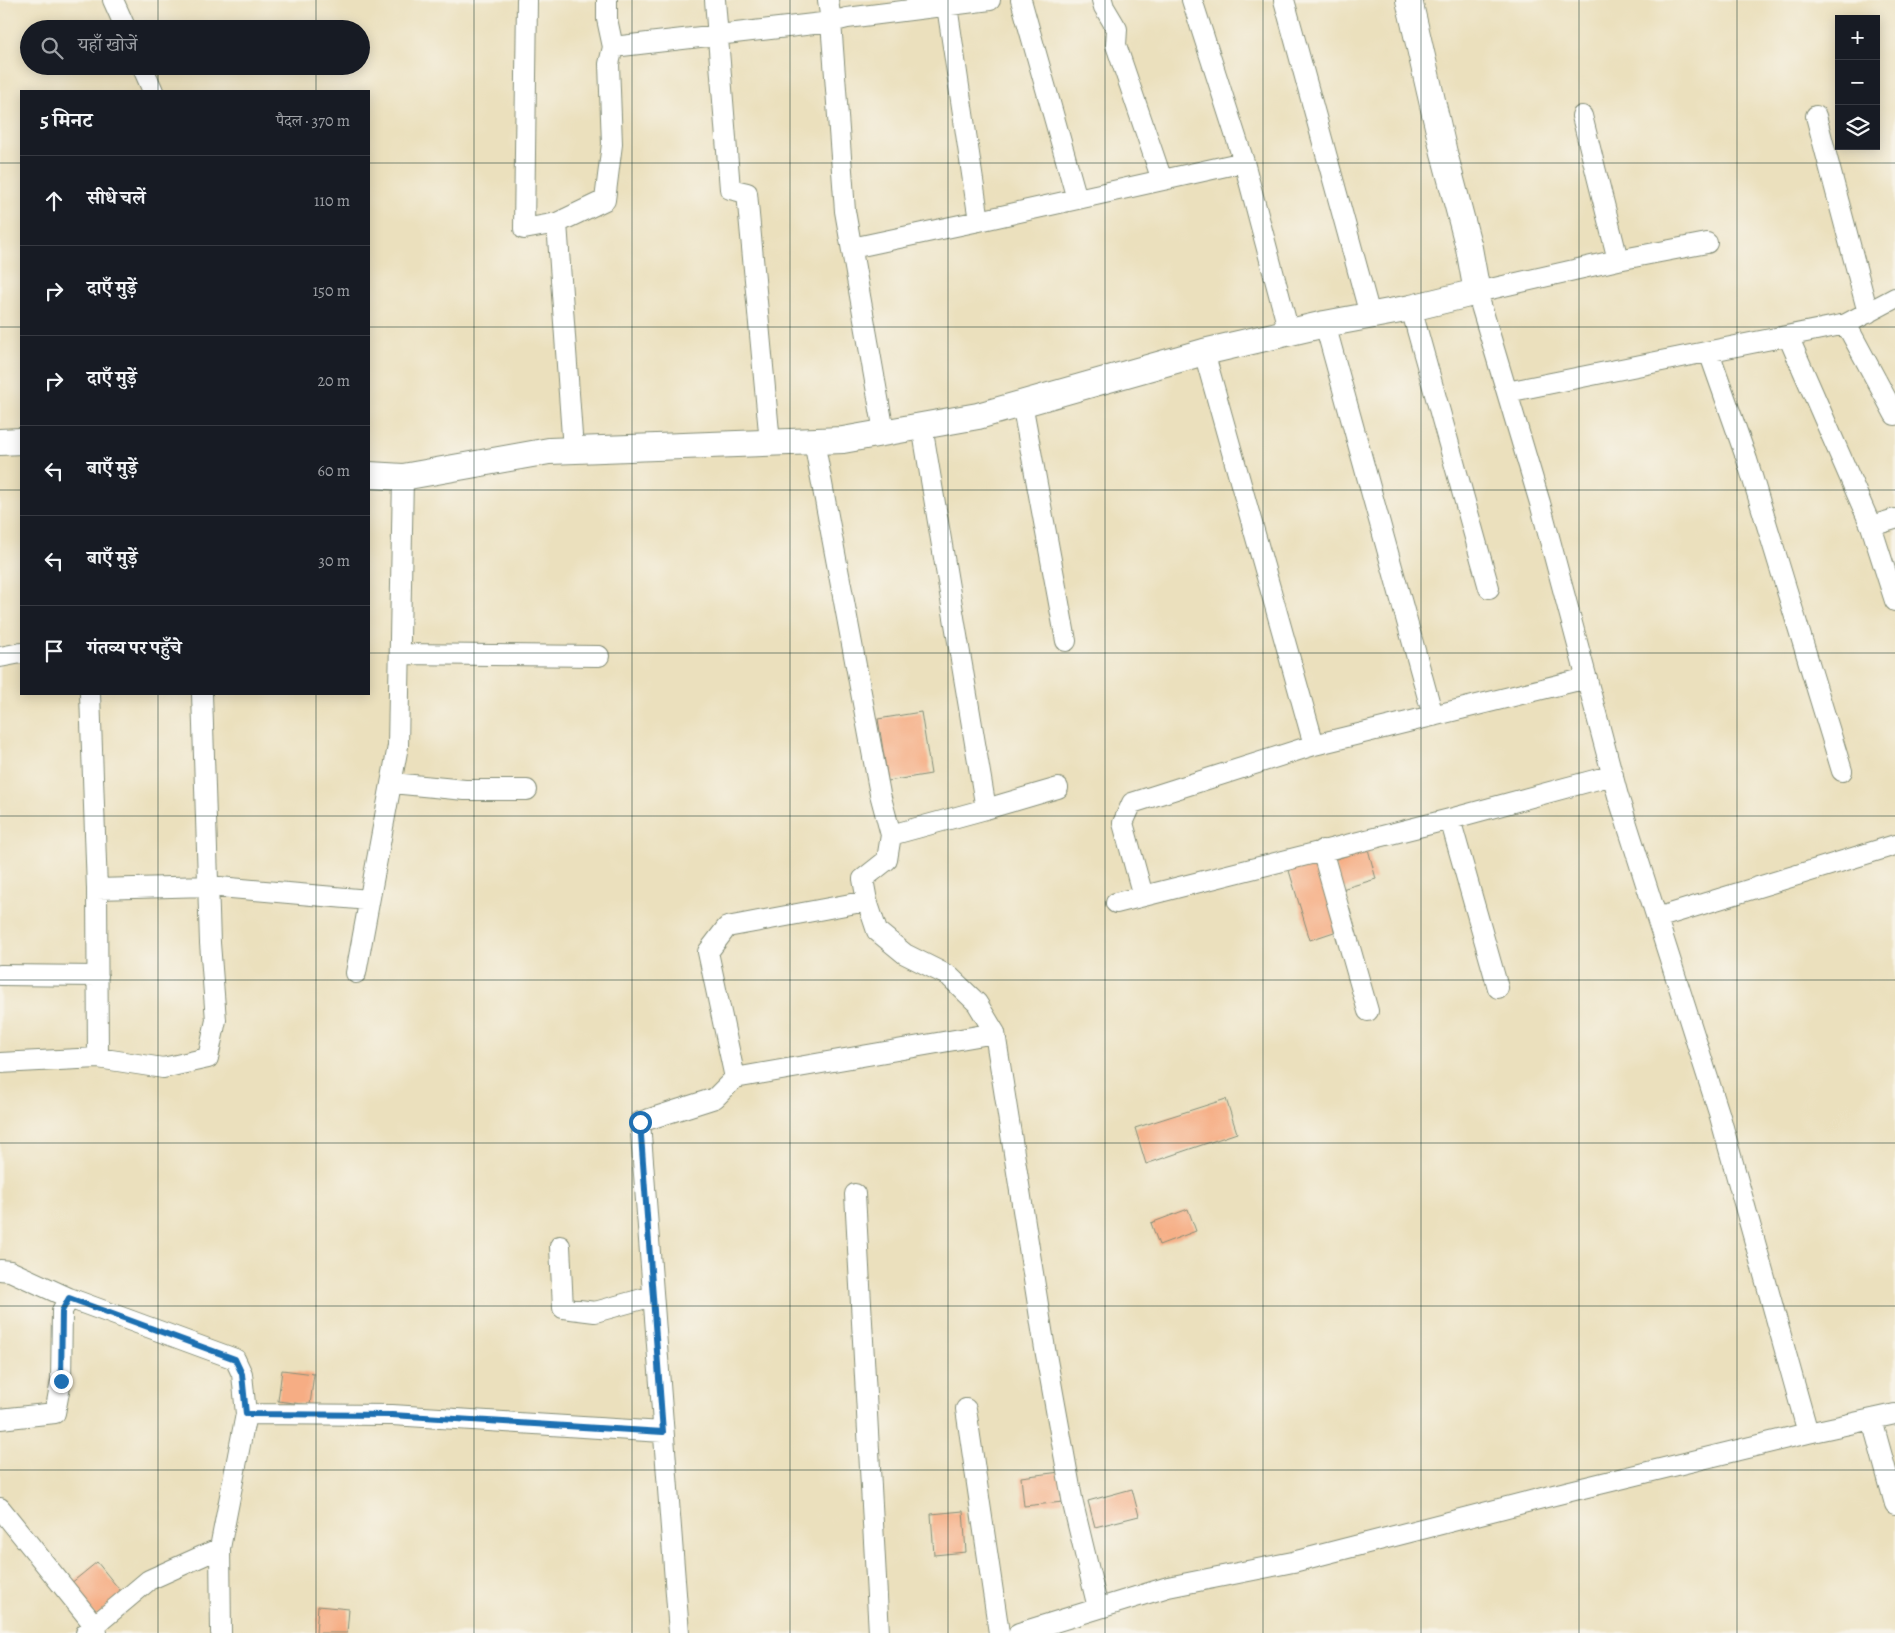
<!DOCTYPE html>
<html lang="hi">
<meta charset="utf-8">
<style>
:root{--surface:#171b24;--page:#242831;--text:#f1f3f6;--muted:#9ea1a6;--line:#363941}
body{margin:0;font-family:Alegreya,"Noto Serif Devanagari",serif;background:var(--page);color:var(--text)}
.controls{position:absolute;right:15px;top:15px;display:grid;overflow:hidden;border-radius:0px;box-shadow:0 2px 12px #0003}
.controls button{width:45px;height:45px;display:grid;place-items:center;padding:0;border:0;border-bottom:1px solid var(--line);background:var(--surface);color:var(--text);font:25px sans-serif}
.stop{position:absolute;width:15px;height:15px;margin:-11px;border:4px solid #1f6fb2;border-radius:50%;background:#fff}
.stop.end{background:#1f6fb2;border-color:#fff;box-shadow:0 1px 5px #0008}
.list{margin:0;padding:0;list-style:none}
h2{display:flex;justify-content:space-between;align-items:center;height:65px;margin:0;padding:0 20px;font-size:21px}
h2 small{font-size:16px;font-weight:400;color:var(--muted)}
.list li{display:grid;grid-template-columns:32px 1fr auto;gap:15px;align-items:center;box-sizing:border-box;height:90px;padding:0 20px;border-top:1px solid var(--line)}
.list b{display:block;font-size:19px;white-space:nowrap}
.list em{font-size:16px;font-style:normal;color:var(--muted)}
.icon{flex:none;width:28px;height:28px;fill:none;stroke:currentColor;stroke-width:2;stroke-linecap:round;stroke-linejoin:round}
.map{position:relative;flex:none;width:1895px;height:1633px;overflow:hidden}
.search{position:absolute;background:var(--surface);box-shadow:0 2px 12px #0003;left:20px;top:20px;width:350px;height:55px;display:flex;align-items:center;gap:12px;box-sizing:border-box;padding:0 18px;border-radius:28px;color:var(--muted);font-size:19px}
.panel{position:absolute;background:var(--surface);box-shadow:0 2px 12px #0003;left:20px;top:90px;width:350px;height:605px;border-radius:0px}
.map>svg:first-child{display:block}
.building{fill:#f6ad84}
.lines{fill:none;stroke-linecap:round;stroke-linejoin:round}
.minor-casing{stroke:#858e78;stroke-width:22}
.tertiary-casing{stroke:#858e78;stroke-width:28}
.minor{stroke:#fff;stroke-width:20}
.tertiary{stroke:#fff;stroke-width:26}
.route{stroke:#1f6fb2;stroke-width:6}
.grid{fill:none;stroke:#1f3d34;stroke-width:1;stroke-opacity:0.55}
</style>
<div class="map">
<svg width="1895" height="1633" viewBox="0 0 1895 1633">
<rect width="100%" height="100%" fill="#f7f3e8"/>
<filter id="ink" filterUnits="userSpaceOnUse"><feTurbulence type="fractalNoise" baseFrequency=".02" numOctaves="2"/><feDisplacementMap in="SourceGraphic" scale="10" xChannelSelector="R" yChannelSelector="G"/><feConvolveMatrix kernelMatrix="1 2 1 2 8 2 1 2 1" color-interpolation-filters="sRGB"/></filter>
<filter id="wash" filterUnits="userSpaceOnUse"><feTurbulence type="fractalNoise" baseFrequency=".0096" numOctaves="4" result="noise"/><feDisplacementMap in="SourceGraphic" scale="20" xChannelSelector="R" yChannelSelector="G"/><feGaussianBlur stdDeviation="1.12" result="paint"/><feColorMatrix in="noise" values="0 0 0 0 0 0 0 0 0 0 0 0 0 0 0 0 0 1.4 0 .05"/><feComposite in="paint" operator="in"/></filter>
<g filter="url(#wash)">
<rect width="100%" height="100%" fill="#ebe0bd"/>
<g id="blocks">
<path class="building" d="M921 712 931 774 888 781 878 719Z
M1368 849 1376 879 1342 889 1333 860Z
M1318 855 1340 930 1310 940 1287 864Z
M1226 1099 1237 1133 1146 1164 1135 1128Z
M1188 1209 1196 1231 1159 1245 1151 1223Z
M282 1370 314 1374 310 1405 278 1401Z
M1060 1472 1063 1502 1024 1506 1021 1477Z
M1132 1489 1139 1516 1095 1527 1088 1501Z
M963 1511 966 1552 934 1555 931 1514Z
M97 1562 123 1594 96 1616 70 1584Z
M318 1606 349 1609 347 1633H316Z"/>
</g>
</g>
<g filter="url(#ink)">
<use href="#blocks" fill-opacity="0" stroke="#858e78" stroke-width="1"/>
<g class="lines">
<defs>
<path id="minor" d="M113 0 126 29
M527 0 524 229 557 223 573 450
M715 0 730 189 747 193 770 443
M1021 0 1077 199
M1102 0 1104 7 1117 29 1116 45 1162 180
M1192 0 1244 162 1289 332
M1284 0 1370 315
M947 6 979 221
M613 47 831 22 828 0
M142 66 153 91
M1582 116 1618 260
M1816 116 1868 313
M557 223 605 200 612 144 609 64 613 47 607 19V0
M1707 243 1618 260 1477 292 1540 503 1618 796 1719 1113 1808 1433 1895 1414
M852 248 979 221 1244 162
M1411 308 1489 588
M1325 324 1433 716
M1846 324 1895 415
M1788 336 1871 526 1895 601
M1204 352 1314 745 1587 678
M1709 352 1747 460 1842 771
M1507 392 1846 324 1895 298
M1022 403 1066 641
M884 432 845 211 831 22 847 18 990 0
M814 441 880 794 891 835 887 860 863 879 867 901 877 931 905 954 949 976 977 1003 995 1033 1045 1349 1073 1504 1098 1608
M1871 526 1895 519
M400 654 599 656
M0 657 21 653
M90 694 97 889 98 1058
M392 783 465 790H527
M986 809 1058 788
M1450 819 1498 988
M891 835 986 809 922 426
M1322 850 1368 1011
M97 889 208 886 369 900
M1143 896 1123 823 1132 803 1314 745
M1116 903 1450 819 1613 775
M1657 918 1895 845
M356 973 398 746 403 477
M0 975 98 976
M0 1063 98 1058 163 1068 208 1058 216 1020 210 943 202 694
M735 1078 708 952 727 927 867 901
M855 1194 879 1633
M560 1246 563 1308 595 1312 653 1296
M0 1270 10 1271 69 1298 235 1359 242 1374 246 1414 220 1548
M966 1409 999 1633
M246 1414 392 1415 663 1432
M0 1419 55 1413 61 1381 62 1311 69 1298
M1872 1420 1895 1504
M0 1508 95 1626 97 1633
M86 1633 149 1580 220 1548 221 1633
M679 1633 640 1122 715 1098 735 1078 995 1033
M1019 1633 1168 1587 1293 1562 1554 1495 1808 1433"/>
<path id="tertiary" d="M0 442 21 441
M369 475 403 477 549 451 843 440 978 416 1204 352 1325 324 1411 308 1477 292 1469 248 1444 153 1409 0"/>
</defs>
<use href="#minor" class="minor-casing"/>
<use href="#tertiary" class="tertiary-casing"/>
<use href="#minor" class="minor"/>
<use href="#tertiary" class="tertiary"/>
</g>
</g>
<g class="lines" filter="url(#ink)">
<path class="route" d="M61 1381 62 1311 69 1298 235 1359 242 1374 246 1414 392 1415 663 1432 640 1122"/>
</g>
<path class="grid" d="M158 0V29M316 0V29M474 0V1633M632 0V1633M790 0V1633M948 0V1633M1105 0V1633M1263 0V1633M1421 0V1633M1579 0V1633M1737 0V1633M158 66V91M316 66V91M0 163H21M369 163H1895M0 327H21M369 327H1895M0 490H21M369 490H1895M0 653H21M369 653H1895M158 694V1633M316 694V1633M0 816H1895M0 980H1895M0 1143H1895M0 1306H1895M0 1470H1895"/>
</svg>
<div class="controls">
<button>+</button>
<button>−</button>
<button><svg class="icon" aria-label="layers" viewBox="0 0 24 24"><path d="M12 4l9 5-9 5-9-5zM3 14l9 5 9-5"/></svg></button>
</div>
<div class="stop" style="left:640px;top:1122px"></div>
<div class="stop end" style="left:61px;top:1381px"></div>
<div class="search"><svg class="icon" aria-label="search" viewBox="0 0 24 24"><circle cx="10" cy="10" r="6"/><path d="M15 15l6 6"/></svg>यहाँ खोजें</div>
<section class="panel">
<h2>5 मिनट<small>पैदल · 370 m</small></h2>
<ul class="list">
<li><svg class="icon" aria-label="ahead" viewBox="0 0 24 24"><path d="M12 20V5M6 11l6-6 6 6"/></svg><div><b>सीधे चलें</b></div><em>110 m</em></li>
<li><svg class="icon" aria-label="right" viewBox="0 0 24 24"><path d="M7 20v-9h11M14 6l5 5-5 5"/></svg><div><b>दाएँ मुड़ें</b></div><em>150 m</em></li>
<li><svg class="icon" aria-label="right" viewBox="0 0 24 24"><path d="M7 20v-9h11M14 6l5 5-5 5"/></svg><div><b>दाएँ मुड़ें</b></div><em>20 m</em></li>
<li><svg class="icon" aria-label="left" viewBox="0 0 24 24"><path d="M17 20v-9H6M10 6l-5 5 5 5"/></svg><div><b>बाएँ मुड़ें</b></div><em>60 m</em></li>
<li><svg class="icon" aria-label="left" viewBox="0 0 24 24"><path d="M17 20v-9H6M10 6l-5 5 5 5"/></svg><div><b>बाएँ मुड़ें</b></div><em>30 m</em></li>
<li><svg class="icon" aria-label="arrive" viewBox="0 0 24 24"><path d="M6 21V4h12l-3 4 3 4H6"/></svg><div><b>गंतव्य पर पहुँचे</b></div></li>
</ul>
</section>
</div>
